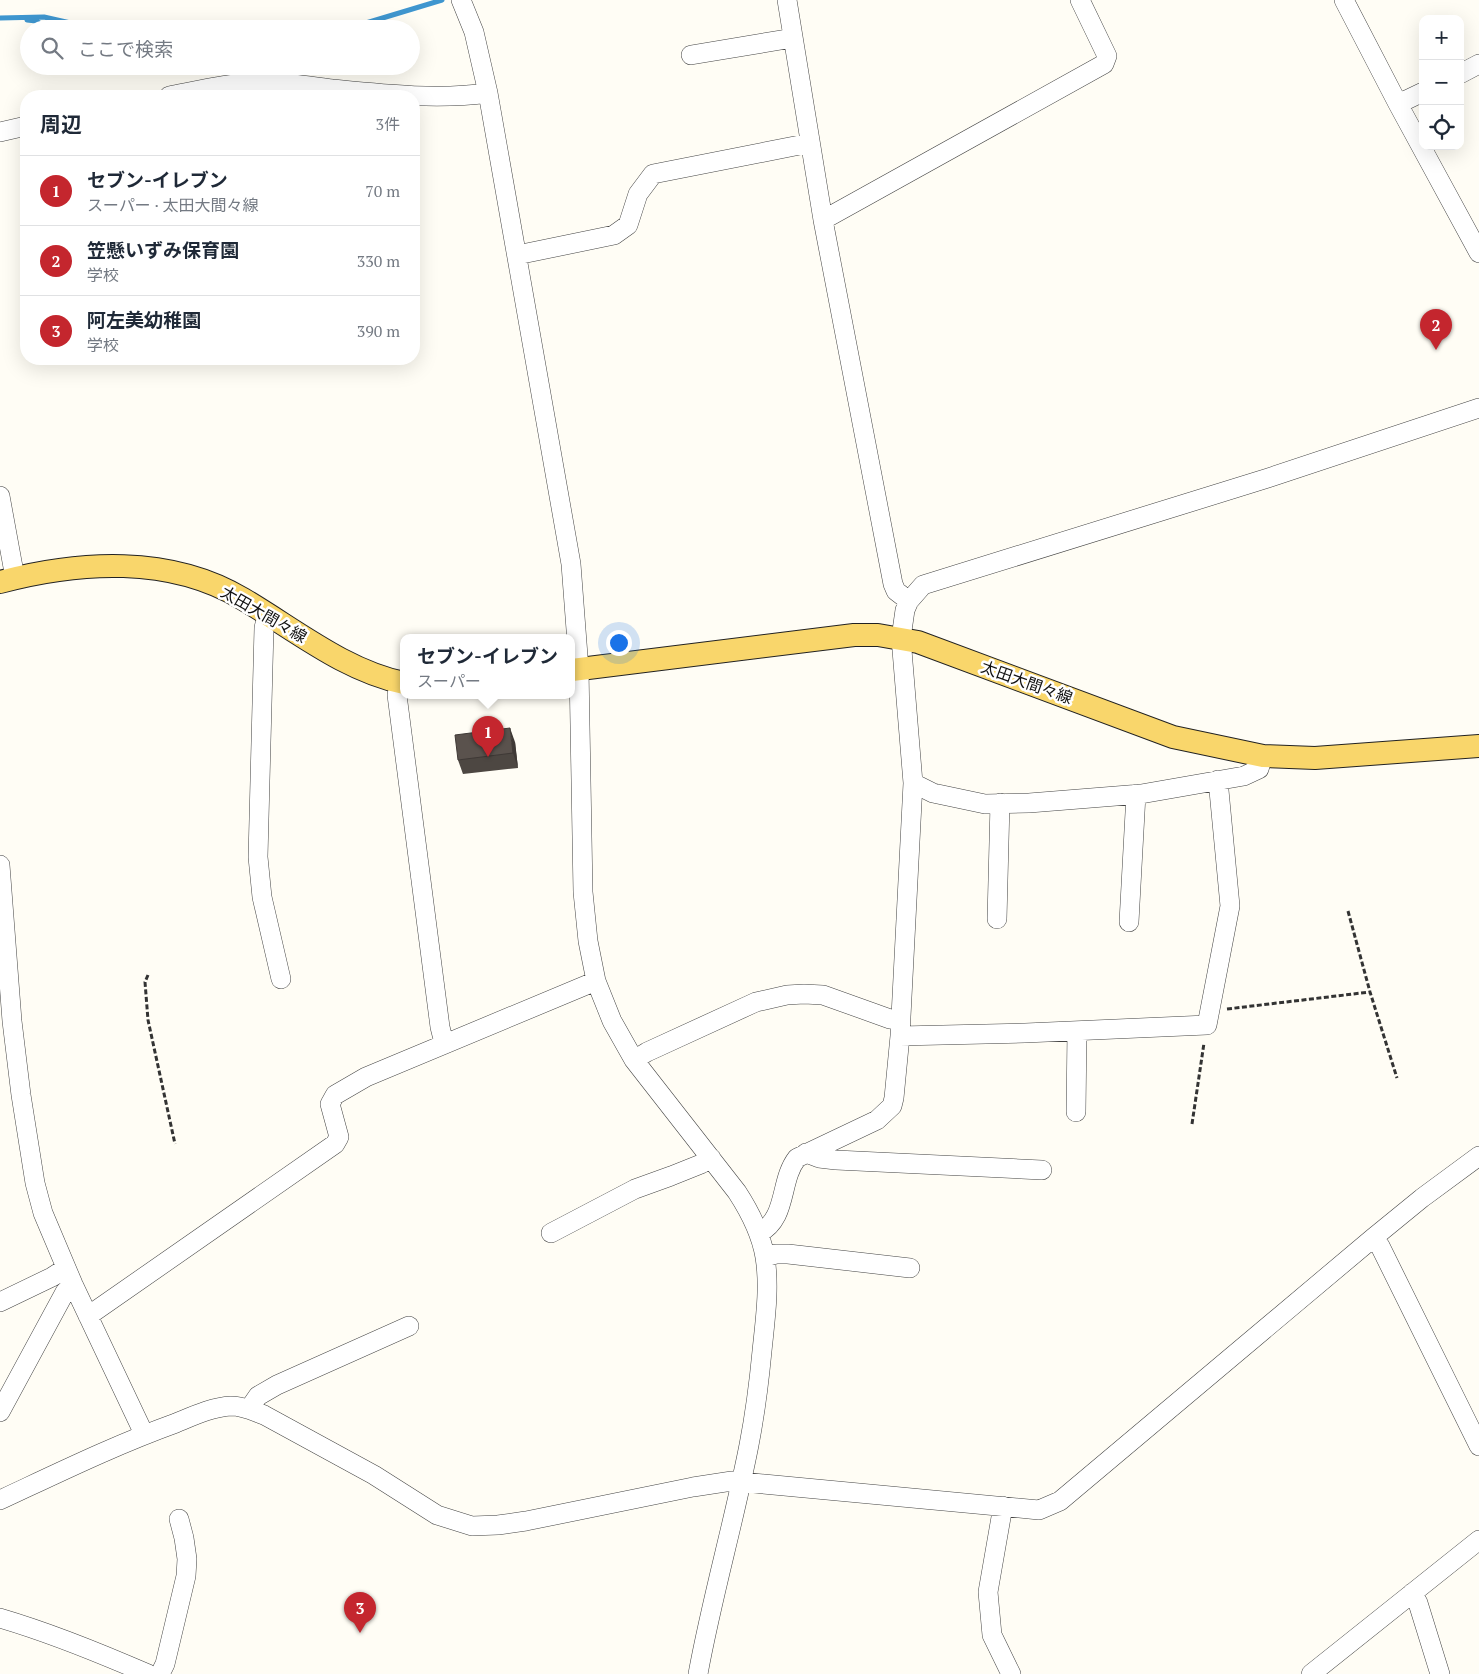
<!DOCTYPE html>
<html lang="ja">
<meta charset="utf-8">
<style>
:root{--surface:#fff;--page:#f2f2f3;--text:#1f2937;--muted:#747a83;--line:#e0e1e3;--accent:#c4262e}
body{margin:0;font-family:"PT Serif","Noto Sans JP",serif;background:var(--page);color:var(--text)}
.controls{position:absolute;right:15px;top:15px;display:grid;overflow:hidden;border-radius:10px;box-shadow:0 5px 20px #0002}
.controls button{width:45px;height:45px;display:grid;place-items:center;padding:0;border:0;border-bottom:1px solid var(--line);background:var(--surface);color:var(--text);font:25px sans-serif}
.you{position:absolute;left:618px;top:642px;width:18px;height:18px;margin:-12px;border:4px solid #fff;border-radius:50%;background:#1a73e8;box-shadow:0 0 0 8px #1a73e833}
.badge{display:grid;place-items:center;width:32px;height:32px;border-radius:50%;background:var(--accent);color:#fff;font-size:16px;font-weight:700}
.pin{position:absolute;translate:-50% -41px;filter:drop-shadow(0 1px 2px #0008)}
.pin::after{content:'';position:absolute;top:26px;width:18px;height:15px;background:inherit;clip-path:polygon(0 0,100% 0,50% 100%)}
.popup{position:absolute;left:400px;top:634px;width:175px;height:65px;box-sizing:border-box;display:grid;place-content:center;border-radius:10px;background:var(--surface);filter:drop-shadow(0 1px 4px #0005);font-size:16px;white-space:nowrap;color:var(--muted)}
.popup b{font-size:19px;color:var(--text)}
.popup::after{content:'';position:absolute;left:50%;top:100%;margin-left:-10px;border:10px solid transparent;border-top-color:var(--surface)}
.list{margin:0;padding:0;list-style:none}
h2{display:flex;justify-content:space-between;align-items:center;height:65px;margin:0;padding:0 20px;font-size:21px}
h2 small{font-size:16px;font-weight:400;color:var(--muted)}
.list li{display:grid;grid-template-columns:32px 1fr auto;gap:15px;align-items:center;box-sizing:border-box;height:70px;padding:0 20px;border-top:1px solid var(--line)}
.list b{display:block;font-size:19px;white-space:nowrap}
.list p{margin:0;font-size:16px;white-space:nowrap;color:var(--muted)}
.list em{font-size:16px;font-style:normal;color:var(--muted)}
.icon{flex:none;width:28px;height:28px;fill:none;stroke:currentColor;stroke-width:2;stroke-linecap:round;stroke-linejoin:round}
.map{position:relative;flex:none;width:1479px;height:1674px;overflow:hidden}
.search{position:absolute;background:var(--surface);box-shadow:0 5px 20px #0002;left:20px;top:20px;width:400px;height:55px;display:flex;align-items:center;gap:12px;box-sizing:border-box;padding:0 18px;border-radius:28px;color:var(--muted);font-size:19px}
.panel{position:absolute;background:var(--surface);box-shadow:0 5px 20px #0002;left:20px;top:90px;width:400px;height:275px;border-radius:20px}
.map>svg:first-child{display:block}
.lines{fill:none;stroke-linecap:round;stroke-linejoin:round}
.stream{stroke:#3f96cf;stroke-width:5}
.minor-casing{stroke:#444;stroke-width:20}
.major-casing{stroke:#222;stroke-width:24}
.path{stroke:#333;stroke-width:3;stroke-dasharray:5 2.5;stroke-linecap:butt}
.minor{stroke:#fff;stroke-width:19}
.major{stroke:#f9d66b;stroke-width:22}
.wall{fill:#4d4742}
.shaded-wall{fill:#3f3936}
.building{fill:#5a524d;stroke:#3f3936}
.labels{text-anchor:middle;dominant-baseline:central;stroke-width:5;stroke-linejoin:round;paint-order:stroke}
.street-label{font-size:16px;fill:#111;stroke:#fff}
</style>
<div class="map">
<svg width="1479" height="1674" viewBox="0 0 1479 1674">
<rect width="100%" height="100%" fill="#fffdf5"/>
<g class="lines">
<path class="stream" d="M0 18 44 17 97 29
M27 20 36 21 49 29
M321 29 366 23 442 0"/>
<defs>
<path id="minor" d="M461 0 474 32 488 93 571 564 579 669 583 892 588 941 596 981 612 1021 634 1060 737 1192C750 1212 761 1233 765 1257 770 1288 765 1321 762 1351 759 1383 755 1414 749 1445 734 1522 712 1597 698 1674
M787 0 823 220 893 584 896 591 909 601
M1344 0 1398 104 1479 253
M691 55 793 38
M1460 74 1479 64
M169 96C200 90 232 82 263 82 286 82 309 86 332 89 383 94 437 100 488 93
M1398 104 1423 92
M0 132 26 126
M823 220 1104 64 1107 56 1080 0
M517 255 614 235 628 225 638 194 653 174 810 143
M0 496 15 578
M267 615 264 628 258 857 262 897 281 979
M400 682 397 695 440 1027 444 1043
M913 783 933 793 985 804 1029 803 1141 794 1244 776 1259 769 1263 756
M0 865 12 1021 21 1095 35 1183 43 1213 73 1284 144 1434
M997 919 1000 803
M1129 922 1136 794
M900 1036 1025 1033 1207 1025 1230 906 1218 780
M634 1060 647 1052 756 1002 787 995 804 994 823 995 890 1019 900 1020
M1076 1112 1077 1031
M806 1153 819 1158 836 1160 1042 1170
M551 1233 635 1189 671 1176 701 1164 711 1158
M759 1233C788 1218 779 1181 797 1158L877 1120 892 1106 894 1098 900 1036 913 783 901 638 905 610 909 601 923 585 1268 478 1479 408
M1373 1238 1380 1246 1479 1446
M765 1257 776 1254H788L910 1268
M0 1302 52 1277 66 1268
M88 1316 335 1144 339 1137 330 1104 335 1095 366 1077 596 981
M249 1409 258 1396 277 1385 409 1326
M0 1412 65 1292 73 1284
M0 1500C58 1473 115 1445 176 1423 193 1416 212 1407 231 1406 243 1406 253 1411 264 1415L374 1475 437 1515 472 1526 498 1525 526 1521 693 1487 732 1481 1039 1510 1060 1501 1373 1238 1422 1198 1479 1156
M1003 1506 988 1592 992 1635 1011 1674
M1412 1593 1418 1603 1440 1674
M0 1618C51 1633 100 1653 148 1674
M160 1674 165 1664 186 1576 187 1559 184 1538 179 1519
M1311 1674 1479 1540"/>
<path id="major" d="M0 582C79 561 170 555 243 599 294 629 345 671 404 683
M572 670 854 635H878L918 642 1173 737 1263 756 1315 758 1479 746"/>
</defs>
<use href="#minor" class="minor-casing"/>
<use href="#major" class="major-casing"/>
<path class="path" d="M1348 911 1370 992 1397 1078
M148 975 145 982 148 1020 175 1144
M1227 1009 1370 992
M1192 1124 1204 1043"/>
<use href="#minor" class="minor"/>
<use href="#major" class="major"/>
</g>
<path class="wall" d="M515 742 518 768 463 774 458 760Z"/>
<path class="shaded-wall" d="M510 728 515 742 518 768 513 753Z"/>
<path class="building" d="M510 728 513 753 458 760 455 735Z"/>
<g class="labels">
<g class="street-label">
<text transform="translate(264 614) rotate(30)">太田大間々線</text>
<text transform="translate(1027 682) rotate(20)">太田大間々線</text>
</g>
</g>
</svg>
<div class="controls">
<button>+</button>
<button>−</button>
<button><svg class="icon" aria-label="locate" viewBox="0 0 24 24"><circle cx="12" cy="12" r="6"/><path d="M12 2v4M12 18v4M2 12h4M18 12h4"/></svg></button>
</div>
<div class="you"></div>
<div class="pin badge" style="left:488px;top:757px">1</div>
<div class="popup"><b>セブン-イレブン</b>スーパー</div>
<div class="pin badge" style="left:1436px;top:350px">2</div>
<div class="pin badge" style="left:360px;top:1633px">3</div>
<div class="search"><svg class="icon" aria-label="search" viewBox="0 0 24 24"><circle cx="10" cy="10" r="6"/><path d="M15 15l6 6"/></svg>ここで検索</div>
<section class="panel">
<h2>周辺<small>3件</small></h2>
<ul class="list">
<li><span class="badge">1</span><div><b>セブン-イレブン</b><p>スーパー · 太田大間々線</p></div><em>70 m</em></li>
<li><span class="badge">2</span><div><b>笠懸いずみ保育園</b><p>学校</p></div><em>330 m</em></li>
<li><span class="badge">3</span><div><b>阿左美幼稚園</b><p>学校</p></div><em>390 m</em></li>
</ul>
</section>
</div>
